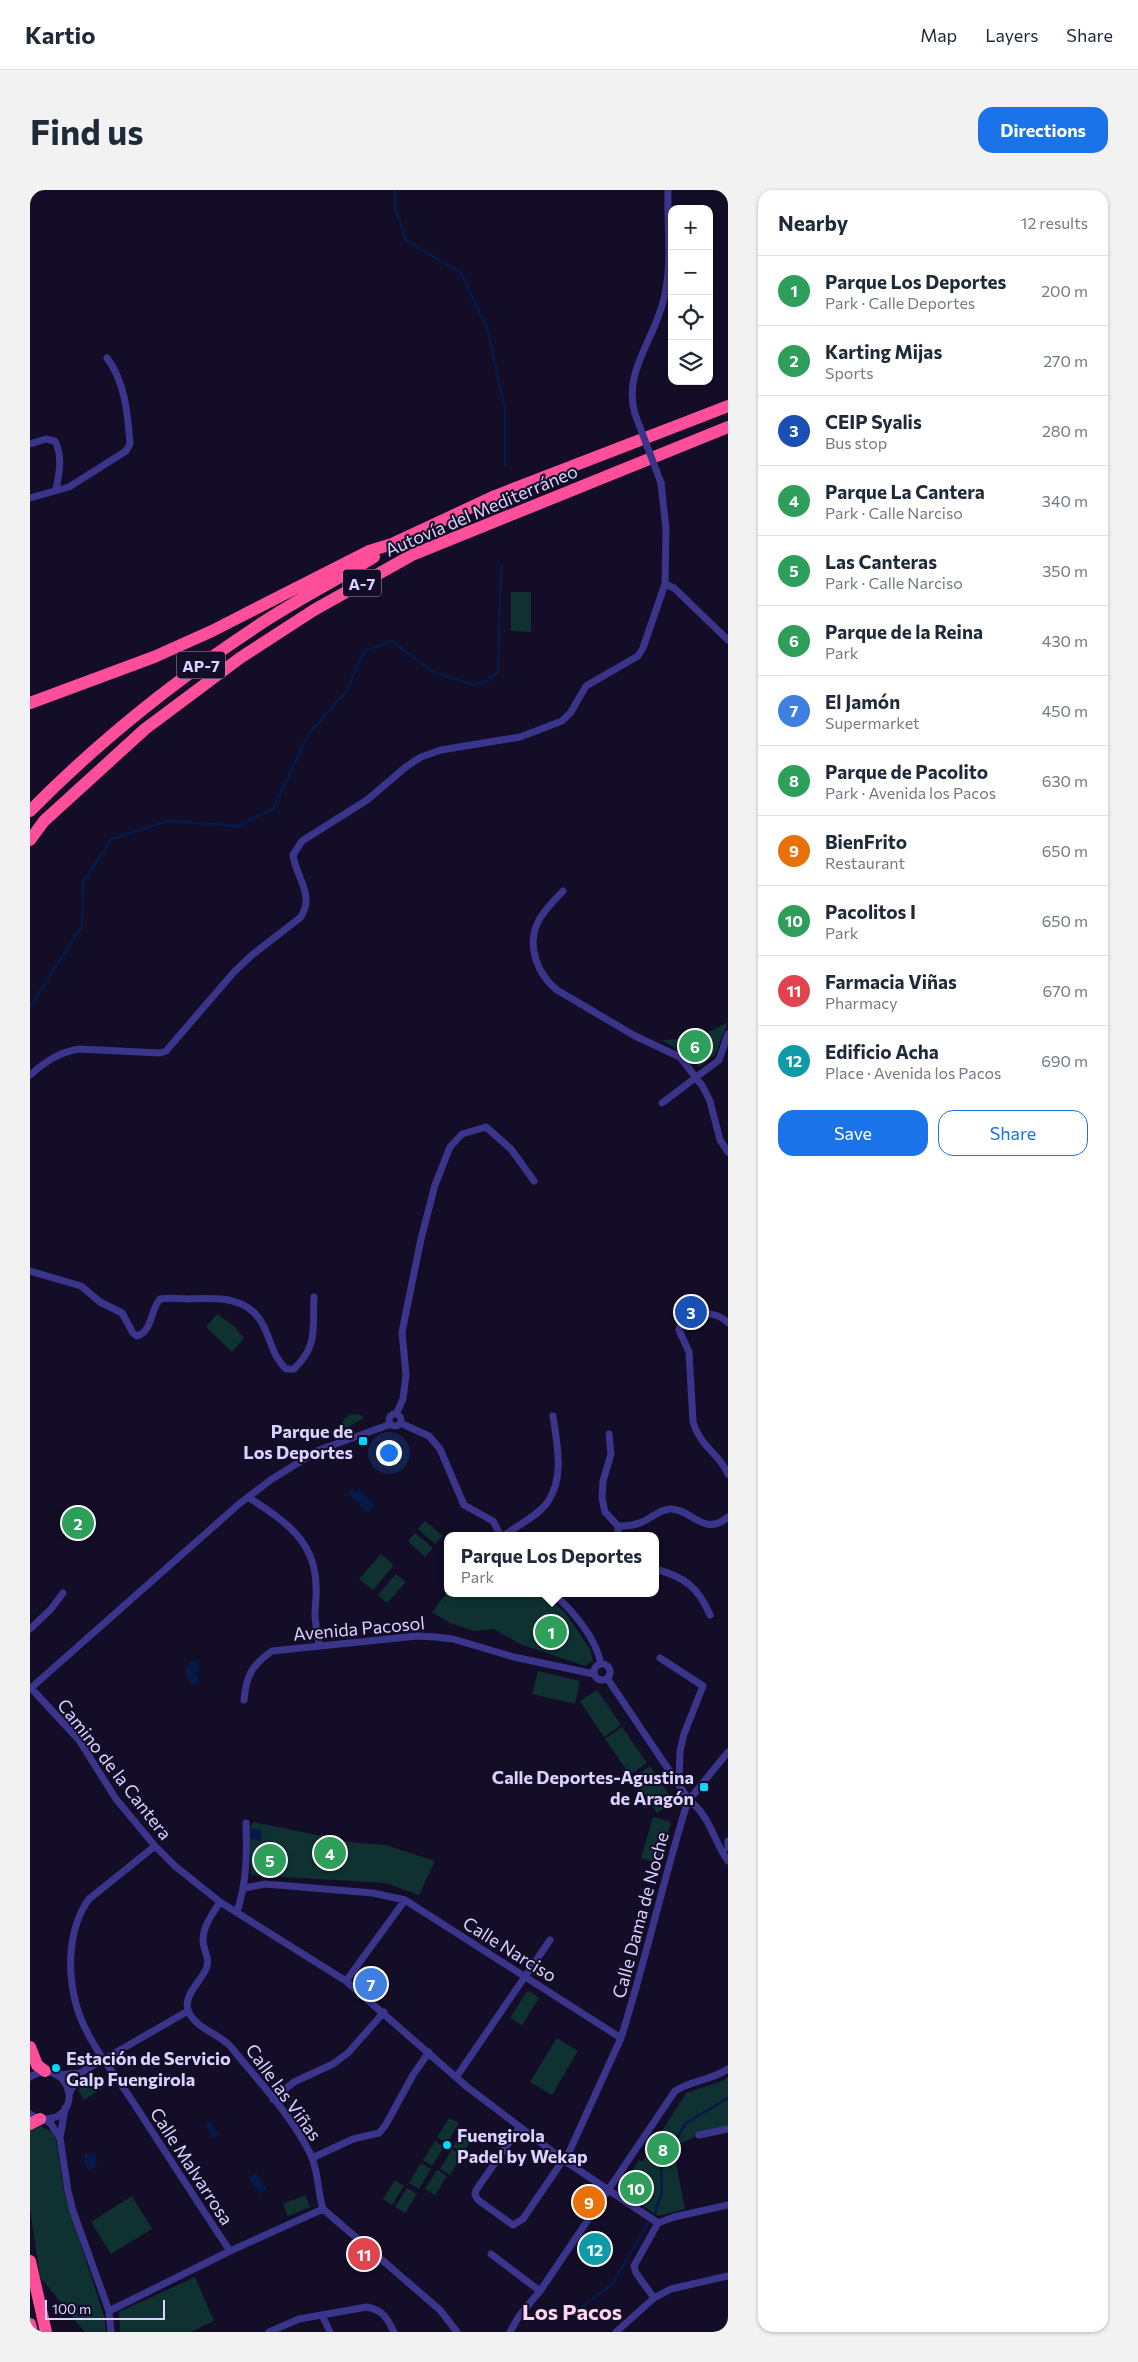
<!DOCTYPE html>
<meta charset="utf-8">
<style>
:root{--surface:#fff;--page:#f2f2f3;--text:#1f2937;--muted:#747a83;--line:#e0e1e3;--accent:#1a73e8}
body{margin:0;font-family:Commissioner,sans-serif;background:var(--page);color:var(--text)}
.controls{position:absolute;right:15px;top:15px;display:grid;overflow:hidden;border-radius:10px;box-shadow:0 1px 4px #0004}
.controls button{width:45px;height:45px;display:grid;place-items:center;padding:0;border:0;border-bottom:1px solid var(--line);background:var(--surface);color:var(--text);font:25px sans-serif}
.scale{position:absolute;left:15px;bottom:12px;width:120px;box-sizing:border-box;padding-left:5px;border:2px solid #dbd3ff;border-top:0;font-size:14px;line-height:18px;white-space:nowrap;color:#dbd3ff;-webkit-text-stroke:4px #130d27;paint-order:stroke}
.you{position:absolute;left:358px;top:1262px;width:18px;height:18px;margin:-12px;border:4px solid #fff;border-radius:50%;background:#1a73e8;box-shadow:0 0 0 8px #1a73e833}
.badge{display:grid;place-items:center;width:32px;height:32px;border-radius:50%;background:var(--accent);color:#fff;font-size:16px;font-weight:700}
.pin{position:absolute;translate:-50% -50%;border:2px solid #fff;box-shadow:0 1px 5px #0006}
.popup{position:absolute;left:414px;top:1342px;width:215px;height:65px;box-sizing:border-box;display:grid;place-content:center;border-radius:10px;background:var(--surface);filter:drop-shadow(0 1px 4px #0005);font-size:16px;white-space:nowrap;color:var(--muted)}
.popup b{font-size:19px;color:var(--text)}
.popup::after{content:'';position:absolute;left:50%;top:100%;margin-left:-10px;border:10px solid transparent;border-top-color:var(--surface)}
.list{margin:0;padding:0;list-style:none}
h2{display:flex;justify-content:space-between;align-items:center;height:65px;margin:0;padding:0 20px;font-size:21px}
h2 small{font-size:16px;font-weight:400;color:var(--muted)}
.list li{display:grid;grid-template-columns:32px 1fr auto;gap:15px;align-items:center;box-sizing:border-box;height:70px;padding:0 20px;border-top:1px solid var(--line)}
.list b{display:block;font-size:19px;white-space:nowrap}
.list p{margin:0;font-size:16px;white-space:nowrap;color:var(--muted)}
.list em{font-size:16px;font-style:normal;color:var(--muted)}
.actions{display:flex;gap:10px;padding:15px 20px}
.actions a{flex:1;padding:11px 0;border:1px solid var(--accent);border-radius:15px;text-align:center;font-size:18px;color:var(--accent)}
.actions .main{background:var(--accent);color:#fff}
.icon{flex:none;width:28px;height:28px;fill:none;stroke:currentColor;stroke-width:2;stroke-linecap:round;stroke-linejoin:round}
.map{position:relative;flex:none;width:698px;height:2142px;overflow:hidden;border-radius:15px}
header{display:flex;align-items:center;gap:30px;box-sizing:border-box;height:70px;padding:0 25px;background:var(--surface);border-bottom:1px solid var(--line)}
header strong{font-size:24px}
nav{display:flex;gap:28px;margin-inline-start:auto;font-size:18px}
.intro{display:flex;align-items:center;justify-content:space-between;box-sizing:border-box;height:120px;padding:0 30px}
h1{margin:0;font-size:35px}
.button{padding:12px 22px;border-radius:15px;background:var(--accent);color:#fff;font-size:18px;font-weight:700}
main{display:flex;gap:30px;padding:0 30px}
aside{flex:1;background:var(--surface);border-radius:15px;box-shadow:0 1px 4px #0004}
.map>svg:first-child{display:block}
.green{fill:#0f3132}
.water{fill:#051a48}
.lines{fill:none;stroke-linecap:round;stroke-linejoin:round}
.stream{stroke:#051a48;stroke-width:2.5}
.street{stroke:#3b348b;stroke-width:7}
.highway{stroke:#ff4e9a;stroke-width:12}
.street-bridge{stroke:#3b348b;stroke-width:7}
.poi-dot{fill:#00d8fe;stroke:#130d27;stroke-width:2}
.labels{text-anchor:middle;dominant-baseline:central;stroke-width:4;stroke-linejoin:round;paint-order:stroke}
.shield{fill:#130d27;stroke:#9f98be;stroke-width:1}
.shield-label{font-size:16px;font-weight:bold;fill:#dbd3ff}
.street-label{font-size:18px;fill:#dbd3ff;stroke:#130d27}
.poi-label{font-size:18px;font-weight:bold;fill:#dbd3ff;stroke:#130d27;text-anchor:end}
.district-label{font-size:22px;font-weight:bold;fill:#ffd5ee;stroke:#130d27}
</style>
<header>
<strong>Kartio</strong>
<nav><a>Map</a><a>Layers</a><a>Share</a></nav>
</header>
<div class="intro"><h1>Find us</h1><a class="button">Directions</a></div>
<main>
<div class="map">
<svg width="698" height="2142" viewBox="0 0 698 2142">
<rect width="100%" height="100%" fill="#130d27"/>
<path class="green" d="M481 402H501V442L481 441Z
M698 832 685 865 670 877 651 862 632 850C661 849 673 846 698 832Z
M187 1124 204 1136 214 1148 202 1162 176 1137Z
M321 1224 331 1225 334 1228 318 1237H310L314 1229Z
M395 1331 413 1346 405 1354 388 1339Z
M385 1343 403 1358 395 1367 378 1351Z
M351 1364 364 1375 343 1400 329 1389Z
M366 1384 376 1392 357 1413 348 1405Z
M417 1403H510L534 1421 560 1459 563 1471 555 1476 490 1454 464 1439 444 1441 420 1433 402 1422Z
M508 1481 550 1491 545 1514 502 1504Z
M567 1500 591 1535 574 1547 550 1511Z
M592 1537 617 1573 600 1585 575 1549Z
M620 1576 644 1612 627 1623 603 1588Z
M623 1627 641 1632 629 1674 611 1668Z
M224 1632 326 1653 356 1655 405 1671 389 1705 356 1693 221 1685 219 1637Z
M499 1801 509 1808 492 1835 480 1828 496 1803Z
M527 1848 548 1861 522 1905 500 1892Z
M698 1887V1938L669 1945 647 1955 644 1962 655 2019 628 2026 592 2002 593 1994 609 1970 612 1972 656 1903 692 1891Z
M68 1888 74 1897 54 1910 48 1900Z
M419 1928 429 1933 417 1953 407 1947Z
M11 1936 22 1942 26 1950 34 2002 74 2126 76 2142H55L10 2087 0 2019V1940Z
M435 1938 445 1944 433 1963 423 1957Z
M405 1951 414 1957 402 1976 393 1970Z
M422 1959 432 1965 420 1985 410 1979Z
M391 1973 401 1979 389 1999 379 1993Z
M407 1980 417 1986 405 2005 395 1999Z
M365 1990 374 1996 362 2015 353 2009Z
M377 1998 387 2004 375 2023 365 2017Z
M275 2005 280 2017 258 2026 253 2014Z
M102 2006 122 2039 81 2064 61 2032Z
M165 2087 184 2131 161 2142H90L89 2122Z"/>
<path class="water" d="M322 1299 326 1303 329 1299 345 1315 338 1323 317 1303Z
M167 1470 170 1481 166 1483 169 1492 160 1495 155 1477 160 1476 159 1472Z
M220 1638 232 1640 231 1651 220 1649Z
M180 1931 189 1944 183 1948 174 1934Z
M55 1963 65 1965 67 1974 62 1979H58L55 1974Z
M226 1983 237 1999 230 2004 219 1988Z"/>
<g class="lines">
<path class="stream" d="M365 0V17L376 50 431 83 457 138 475 219V275
M0 817 52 736 53 692 82 649 138 631 207 636 243 619 278 545 318 499 334 461 362 451 403 482 444 495 457 491 468 482 471 376
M533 2128 546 2122 584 2092 608 2049 625 2023 632 2002 631 1975 656 1933 698 1908"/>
<path class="street" d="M605 224C592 181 627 147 635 104 642 71 637 34 638 0
M0 254 16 249 25 251C33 267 29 283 26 300
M0 308 39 297 96 261 100 254C98 226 95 191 77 168
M635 394 644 398 698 450
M533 701C524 711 513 721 508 732 496 756 508 785 527 800L605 846 650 867 673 897 680 911 690 950 698 962
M0 885C15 872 29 862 49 859L130 863 136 861 204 782 222 765 271 727C285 704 266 688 263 665L272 651 337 610 377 576 391 567 411 560 490 547 532 531 541 522 556 496 608 466 613 458 635 394 636 339 631 293
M632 913 689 870 698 844
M0 1081 51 1096 70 1112 92 1123 103 1143 107 1146C123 1141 120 1120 130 1109 139 1107 148 1109 157 1109 185 1108 218 1105 233 1135 241 1150 243 1167 256 1179H264C289 1154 282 1139 284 1107
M698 1133C686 1120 667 1123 653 1129L649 1140 659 1162 663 1232C671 1258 689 1263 698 1284
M359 1230a6 6 0 1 1 12 0a6 6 0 1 1-12 0Z
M366 1224 373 1209 376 1185 372 1142 391 1049 405 995 420 957 432 944 456 937 481 959 504 991
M370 1233 399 1246 410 1259 434 1315 463 1331 471 1346
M579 1244 581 1264 573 1291 572 1308 575 1322 588 1336V1346
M218 1307C253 1330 286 1350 286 1397 287 1406 285 1415 285 1424 285 1435 288 1445 289 1455
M588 1336C596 1336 604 1336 612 1332 622 1328 628 1320 640 1319 661 1318 674 1348 698 1327
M473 1346C487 1336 506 1327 517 1313 535 1288 527 1254 523 1226
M625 1379C655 1387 668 1397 680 1425
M523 1403C543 1421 566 1448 571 1474
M0 1439 21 1419 33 1403
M630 1468 673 1496 654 1544 650 1561 649 1593
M564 1482a8 8 0 1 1 16 0a8 8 0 1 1-16 0Z
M577 1488 659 1610C681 1627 683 1650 698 1671
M0 1497 49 1550 86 1609 125 1656 145 1676 190 1712 316 1791 436 1896 535 1971 628 2033
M1 1498 209 1314 242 1289 289 1260 361 1234
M214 1510C216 1486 222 1475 242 1461L387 1446 406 1447 423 1449 484 1467 564 1484
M698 1651V1658
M125 1656 59 1709C38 1738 37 1781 46 1814 55 1848 80 1878 99 1906 133 1958 166 2010 200 2061
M215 1698 235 1694 343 1703 375 1710 591 1848 535 1971
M190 1712C183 1723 173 1736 173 1750 173 1760 181 1769 176 1779 171 1791 153 1806 158 1820 165 1839 189 1843 201 1857 228 1891 260 1923 280 1963 289 1981 287 2000 293 2019L410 2120 427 2142
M207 1722C217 1691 217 1664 216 1633
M316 1791 375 1710
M591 1848C615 1772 632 1696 655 1620L659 1610 698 1562
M28 1885 50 1883 158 1821
M427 1886 520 1750
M0 1887C35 1866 55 1918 23 1928 14 1930 7 1929 0 1924
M39 1904 50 1883
M243 1909 264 1892 303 1874 318 1863 354 1822
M35 1918 30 1948 38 2001 43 2021 79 2121 81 2142
M14 1929 21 1934 30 1948
M490 1937 446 2000 445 2005 448 2010 483 2035 493 2029 533 1970
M669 1945 698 1939
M282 1968 323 1949 349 1943 355 1936 383 1885 399 1862
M628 2033 644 2027 698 2015
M461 2064 510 2101
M624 2108 606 2083 604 2076 628 2033
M79 2121 200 2061 293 2019
M292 2125 300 2142
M239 2142 269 2129 337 2117C353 2120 357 2128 364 2142
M480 2142 489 2126 510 2101 645 1901C662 1890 682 1890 698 1879
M586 2142 624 2108 641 2099 698 2086"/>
<path class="highway" d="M0 513 124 467 182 441 339 361 362 354 465 306 698 216
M0 621C68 552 143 492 223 439 262 412 304 392 344 367
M0 650 14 631 115 539 210 468 284 420 382 365 698 237
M0 1857 7 1875 15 1881
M0 1934 10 1929
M0 2071 16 2142
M0 2134 2 2142"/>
<path class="street-bridge" d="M605 224 631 293"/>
</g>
<g class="poi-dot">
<rect x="328" y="1246" width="10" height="10" rx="2.5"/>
<rect x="669" y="1592" width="10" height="10" rx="2.5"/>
<circle cx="26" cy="1878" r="5"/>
<circle cx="417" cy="1955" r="5"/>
</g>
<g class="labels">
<g class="shield">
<rect x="313" y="379.5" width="38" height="27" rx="4"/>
<rect x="147" y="461.5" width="48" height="27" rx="4"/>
</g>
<g class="shield-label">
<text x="332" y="393">A-7</text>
<text x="171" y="475">AP-7</text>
</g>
<g class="street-label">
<text transform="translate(451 320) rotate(-23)">Autovía del Mediterráneo</text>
<text transform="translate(329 1438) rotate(-5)">Avenida Pacosol</text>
<text transform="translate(85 1579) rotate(52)">Camino de la Cantera</text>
<text transform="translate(610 1725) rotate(-75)">Calle Dama de Noche</text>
<text transform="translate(480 1759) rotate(32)">Calle Narciso</text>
<text transform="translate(254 1902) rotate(54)">Calle las Viñas</text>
<text transform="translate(162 1976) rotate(57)">Calle Malvarrosa</text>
</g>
<g class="poi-label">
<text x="323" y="1241">Parque de<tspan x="323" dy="21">Los Deportes</tspan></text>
<text x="664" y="1587">Calle Deportes-Agustina<tspan x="664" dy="21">de Aragón</tspan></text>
<text x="36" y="1868" text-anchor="start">Estación de Servicio<tspan x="36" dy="21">Galp Fuengirola</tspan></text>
<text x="427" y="1945" text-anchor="start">Fuengirola<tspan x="427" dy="21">Padel by Wekap</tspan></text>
</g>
<g class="district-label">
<text x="542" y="2121">Los Pacos</text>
</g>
</g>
</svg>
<div class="controls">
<button>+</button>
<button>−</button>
<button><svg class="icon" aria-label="locate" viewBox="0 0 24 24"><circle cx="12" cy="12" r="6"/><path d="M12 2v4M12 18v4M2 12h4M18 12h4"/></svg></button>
<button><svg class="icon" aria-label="layers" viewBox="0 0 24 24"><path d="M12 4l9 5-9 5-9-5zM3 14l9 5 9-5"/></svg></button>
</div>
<div class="scale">100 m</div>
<div class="you"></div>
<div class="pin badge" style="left:521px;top:1442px;background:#2e9e5b">1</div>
<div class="popup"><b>Parque Los Deportes</b>Park</div>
<div class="pin badge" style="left:48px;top:1333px;background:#2e9e5b">2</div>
<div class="pin badge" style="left:661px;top:1122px;background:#1a4fb4">3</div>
<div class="pin badge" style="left:300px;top:1663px;background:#2e9e5b">4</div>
<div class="pin badge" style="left:240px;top:1670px;background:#2e9e5b">5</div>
<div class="pin badge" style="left:665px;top:856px;background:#2e9e5b">6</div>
<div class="pin badge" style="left:341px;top:1794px;background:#3f7fe0">7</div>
<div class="pin badge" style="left:633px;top:1959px;background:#2e9e5b">8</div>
<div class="pin badge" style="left:559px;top:2012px;background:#e8710a">9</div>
<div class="pin badge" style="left:606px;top:1998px;background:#2e9e5b">10</div>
<div class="pin badge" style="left:334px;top:2064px;background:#e0444e">11</div>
<div class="pin badge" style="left:565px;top:2059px;background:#0f9aa8">12</div>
</div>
<aside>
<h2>Nearby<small>12 results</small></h2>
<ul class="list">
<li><span class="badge" style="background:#2e9e5b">1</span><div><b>Parque Los Deportes</b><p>Park · Calle Deportes</p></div><em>200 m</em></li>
<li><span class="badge" style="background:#2e9e5b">2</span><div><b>Karting Mijas</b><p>Sports</p></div><em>270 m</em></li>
<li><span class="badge" style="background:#1a4fb4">3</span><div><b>CEIP Syalis</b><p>Bus stop</p></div><em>280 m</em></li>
<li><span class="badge" style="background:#2e9e5b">4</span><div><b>Parque La Cantera</b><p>Park · Calle Narciso</p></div><em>340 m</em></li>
<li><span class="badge" style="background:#2e9e5b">5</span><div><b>Las Canteras</b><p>Park · Calle Narciso</p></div><em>350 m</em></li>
<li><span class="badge" style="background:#2e9e5b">6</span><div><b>Parque de la Reina</b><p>Park</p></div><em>430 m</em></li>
<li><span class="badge" style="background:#3f7fe0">7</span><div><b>El Jamón</b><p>Supermarket</p></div><em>450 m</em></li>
<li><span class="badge" style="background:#2e9e5b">8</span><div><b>Parque de Pacolito</b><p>Park · Avenida los Pacos</p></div><em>630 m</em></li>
<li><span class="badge" style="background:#e8710a">9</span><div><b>BienFrito</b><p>Restaurant</p></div><em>650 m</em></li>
<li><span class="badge" style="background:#2e9e5b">10</span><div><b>Pacolitos I</b><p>Park</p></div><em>650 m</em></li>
<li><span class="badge" style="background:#e0444e">11</span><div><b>Farmacia Viñas</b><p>Pharmacy</p></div><em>670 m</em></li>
<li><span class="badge" style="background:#0f9aa8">12</span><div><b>Edificio Acha</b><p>Place · Avenida los Pacos</p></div><em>690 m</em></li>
</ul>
<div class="actions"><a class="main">Save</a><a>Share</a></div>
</aside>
</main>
